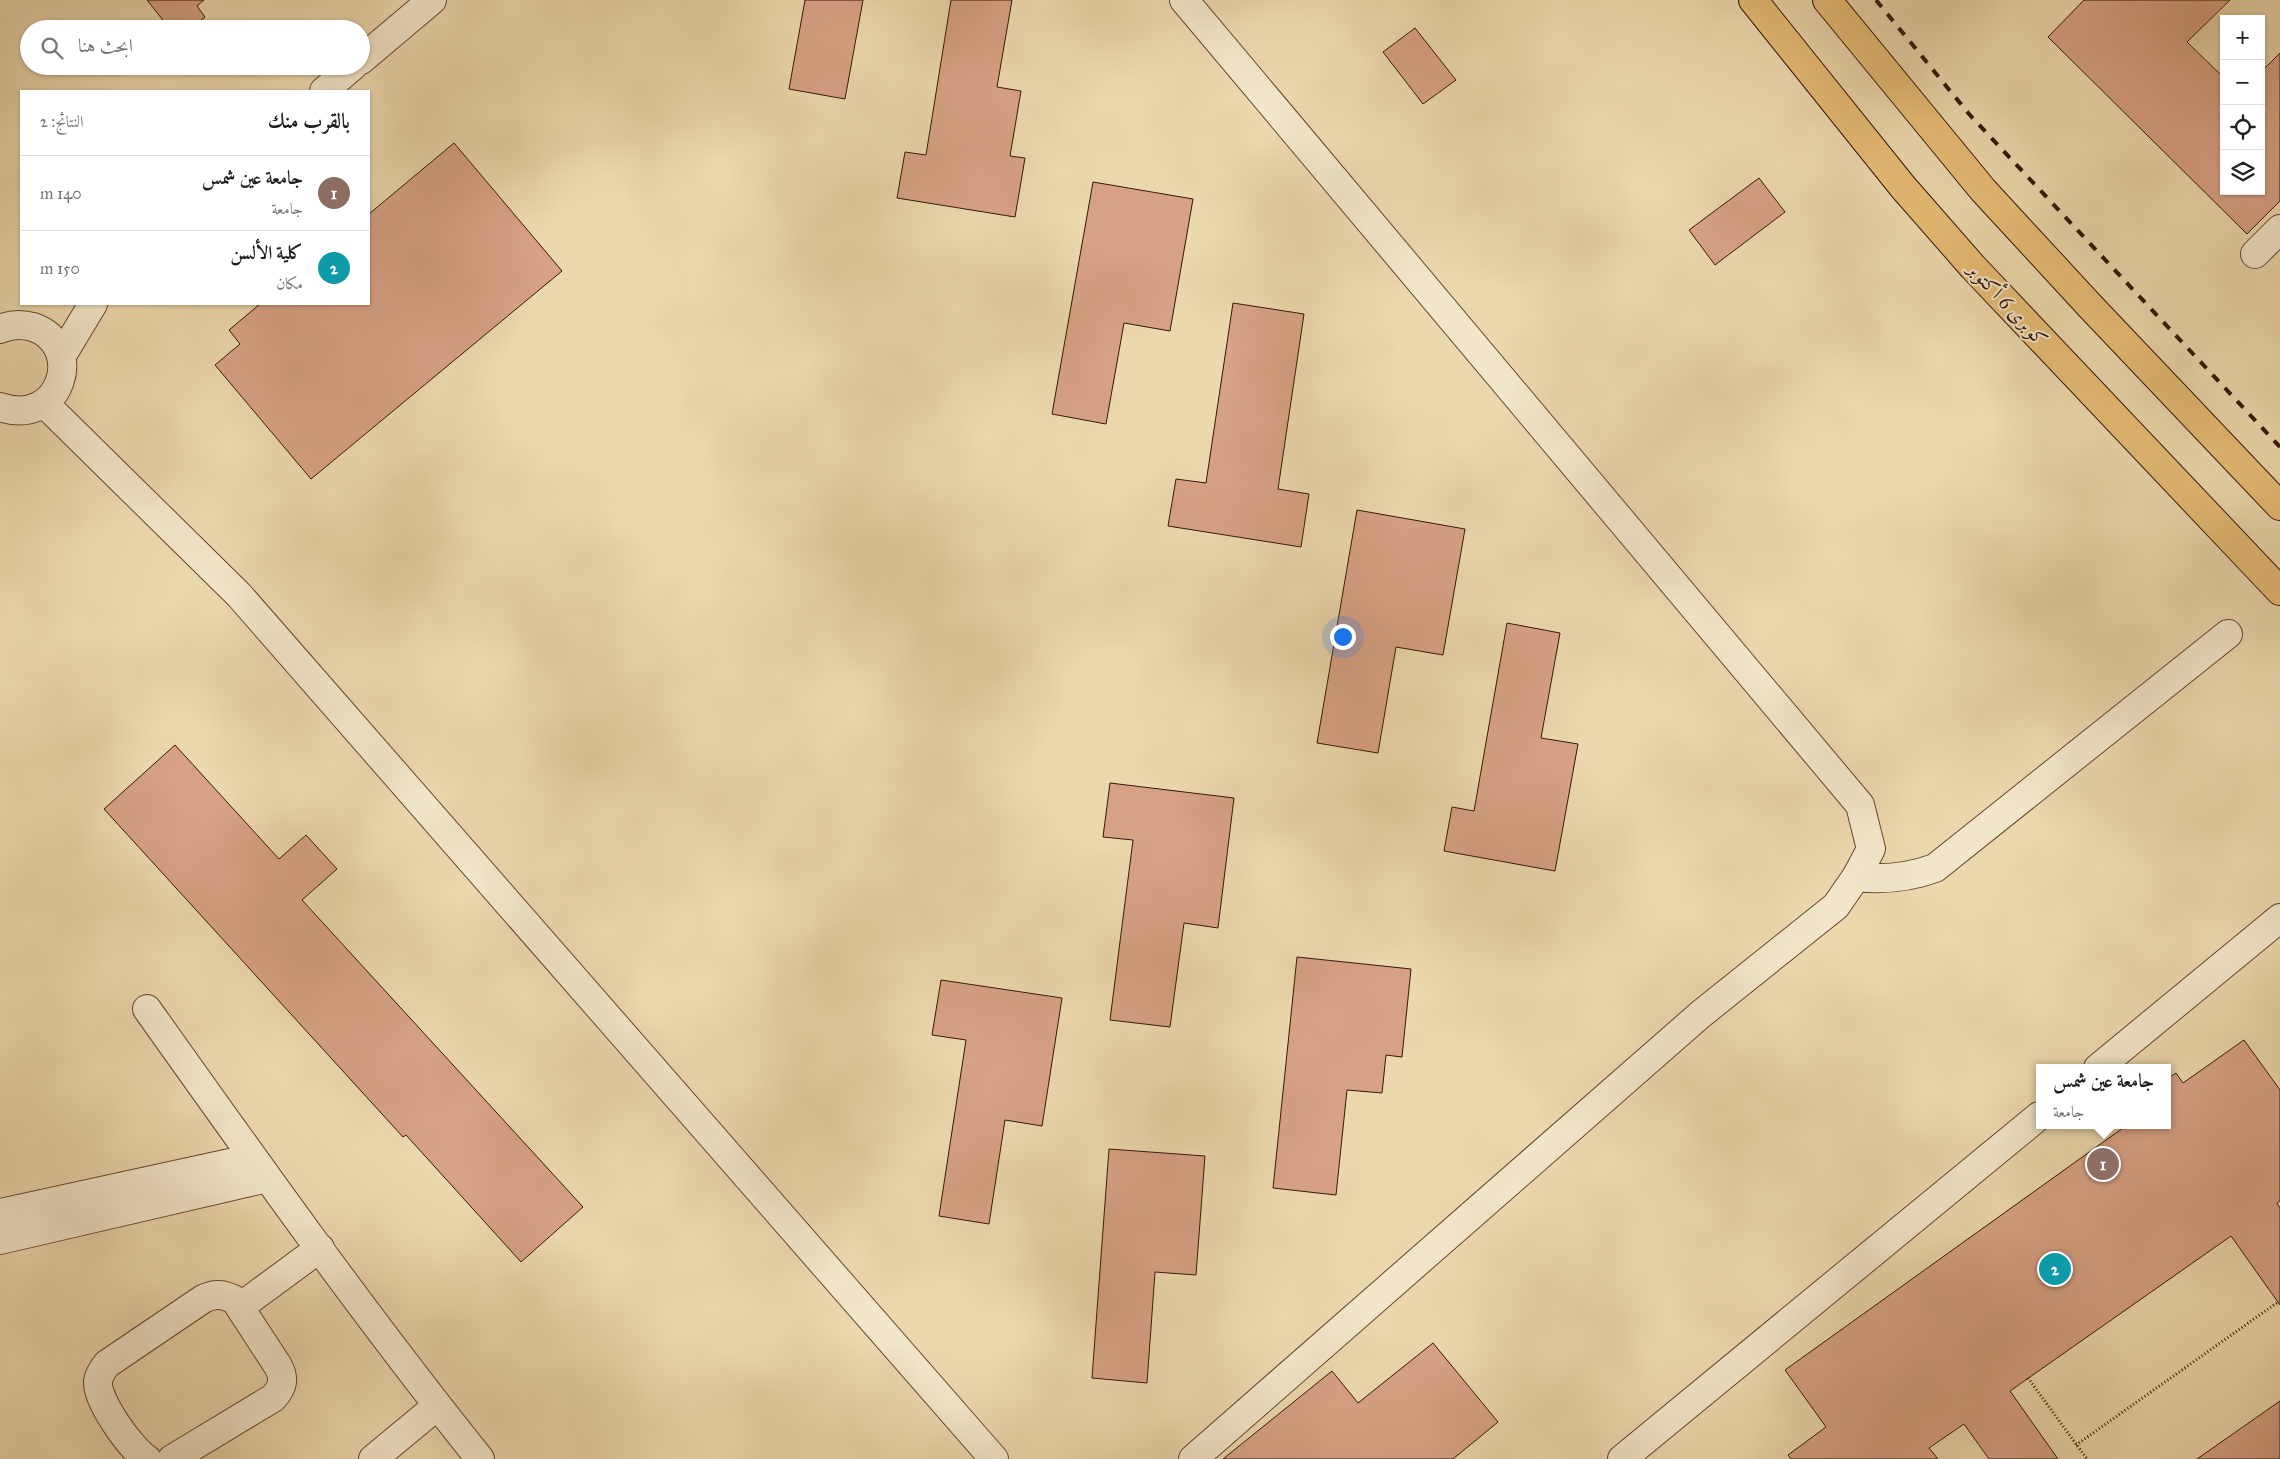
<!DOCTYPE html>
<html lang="ar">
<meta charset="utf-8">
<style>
:root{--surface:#fff;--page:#f6f6f6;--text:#202124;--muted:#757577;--line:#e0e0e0;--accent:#8f2418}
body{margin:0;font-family:"IM FELL Great Primer",Amiri,serif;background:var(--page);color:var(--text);direction:rtl}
.controls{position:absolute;right:15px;top:15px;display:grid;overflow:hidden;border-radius:0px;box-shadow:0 1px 4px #0004}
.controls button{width:45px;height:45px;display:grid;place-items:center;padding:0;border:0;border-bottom:1px solid var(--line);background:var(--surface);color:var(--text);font:25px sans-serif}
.you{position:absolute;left:1342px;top:636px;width:18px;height:18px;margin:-12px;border:4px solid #fff;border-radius:50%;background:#1a73e8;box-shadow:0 0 0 8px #1a73e833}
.badge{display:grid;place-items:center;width:32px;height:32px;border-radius:50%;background:var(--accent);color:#fff;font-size:16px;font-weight:700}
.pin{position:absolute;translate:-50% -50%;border:2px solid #fff;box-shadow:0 1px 5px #0006}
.popup{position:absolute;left:2036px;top:1064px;width:135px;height:65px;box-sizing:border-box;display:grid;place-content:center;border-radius:0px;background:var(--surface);filter:drop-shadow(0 1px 4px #0005);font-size:16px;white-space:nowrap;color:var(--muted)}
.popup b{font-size:19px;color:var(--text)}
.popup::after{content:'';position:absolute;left:50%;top:100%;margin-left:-10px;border:10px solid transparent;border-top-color:var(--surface)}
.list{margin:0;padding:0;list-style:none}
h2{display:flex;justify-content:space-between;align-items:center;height:65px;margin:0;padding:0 20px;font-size:21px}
h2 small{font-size:16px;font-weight:400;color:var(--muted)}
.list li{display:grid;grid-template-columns:32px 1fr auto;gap:15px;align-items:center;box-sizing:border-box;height:75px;padding:0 20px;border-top:1px solid var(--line)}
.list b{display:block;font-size:19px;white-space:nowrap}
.list p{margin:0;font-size:16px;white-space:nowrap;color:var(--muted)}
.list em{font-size:16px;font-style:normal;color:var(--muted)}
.icon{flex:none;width:28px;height:28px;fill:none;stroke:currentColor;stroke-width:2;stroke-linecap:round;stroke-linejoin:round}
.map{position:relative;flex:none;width:2280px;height:1459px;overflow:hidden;direction:ltr}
.search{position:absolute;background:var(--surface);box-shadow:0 1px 4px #0004;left:20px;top:20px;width:350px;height:55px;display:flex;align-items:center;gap:12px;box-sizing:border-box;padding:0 18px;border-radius:28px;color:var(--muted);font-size:19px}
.panel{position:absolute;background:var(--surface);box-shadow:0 1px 4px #0004;left:20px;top:90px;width:350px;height:215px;border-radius:0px;direction:rtl}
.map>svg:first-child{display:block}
.building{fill:#d7a185;stroke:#351708}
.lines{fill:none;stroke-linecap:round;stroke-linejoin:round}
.minor-casing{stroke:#634731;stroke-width:30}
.highway-casing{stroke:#351708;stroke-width:30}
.path{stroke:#351708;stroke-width:3;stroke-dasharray:1 2.5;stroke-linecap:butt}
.minor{stroke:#f3e6ca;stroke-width:28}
.highway{stroke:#e6bc76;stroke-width:28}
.rail{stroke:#351708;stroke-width:4;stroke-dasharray:9 9;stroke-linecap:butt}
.labels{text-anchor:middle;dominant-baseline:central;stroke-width:4;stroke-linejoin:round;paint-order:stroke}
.street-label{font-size:20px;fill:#351708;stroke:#f3e6ca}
</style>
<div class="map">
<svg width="2280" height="1459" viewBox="0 0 2280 1459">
<rect width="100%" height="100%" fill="#ecd8ad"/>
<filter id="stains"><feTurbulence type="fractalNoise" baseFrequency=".004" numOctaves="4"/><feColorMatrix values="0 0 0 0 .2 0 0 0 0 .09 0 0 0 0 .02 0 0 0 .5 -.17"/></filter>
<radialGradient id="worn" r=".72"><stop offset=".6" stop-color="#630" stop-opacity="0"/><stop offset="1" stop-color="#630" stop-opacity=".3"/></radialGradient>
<path class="building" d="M147 0H204L197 6 205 17 190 29H170Z
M805 0H863L845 99 789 89Z
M951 0H1012L997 87 1021 91 1010 156 1025 158 1015 217 897 198 905 152 926 155Z
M2084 0H2230L2187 42 2224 78V191H2261V72L2280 53V201L2247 234 2048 37Z
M1415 28 1456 80 1423 104 1383 52Z
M454 143 562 271 311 479 215 365 240 344 229 330 260 304H369V214Z
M1759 178 1785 212 1715 265 1689 230Z
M1093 182 1193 199 1170 331 1124 323 1106 424 1052 414Z
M1233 303 1304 314 1278 489 1309 494 1301 547 1168 526 1176 479 1206 483Z
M1357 510 1465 529 1443 655 1396 647 1378 753 1317 743Z
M1507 623 1560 633 1541 738 1578 744 1555 871 1444 851 1452 807 1474 811Z
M175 745 279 859 306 835 337 869 302 900 583 1207 521 1262 406 1135 403 1137 104 809Z
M1110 783 1234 798 1218 928 1184 923 1170 1027 1110 1020 1133 840 1103 837Z
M1297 957 1411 969 1402 1057 1386 1055 1382 1093 1347 1090 1336 1195 1273 1188Z
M941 980 1062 998 1042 1126 1005 1120 989 1224 939 1216 966 1040 932 1035Z
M2244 1040 2280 1090V1201L2277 1203 2280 1208V1305L2231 1236 2010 1391 2058 1459H1989L1964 1424 1929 1448 1938 1459H1791L1788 1455 1826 1427 1785 1370 2127 1125H2167V1079L2176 1073 2183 1083Z
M1109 1149 1205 1156 1196 1275 1155 1272 1147 1383 1092 1378Z
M1433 1343 1498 1422 1453 1459H1223L1332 1371 1358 1403Z
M2280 1401V1459H2197Z"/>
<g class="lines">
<defs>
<path id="minor" d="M1184 0 1860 805 1871 849 1856 877 1836 906 1701 1014 1193 1459
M361 60 432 0
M324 91 353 66
M2255 254 2280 229
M0 329C11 324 22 324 33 327 86 345 62 428 0 407
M61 357 93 304
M45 404 239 595 994 1459
M1856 877C1884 880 1908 878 1935 868L2228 634
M147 1009C255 1161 363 1313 480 1459
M2098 1068 2280 918
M0 1213 253 1158
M0 1240 267 1178
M240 1307 320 1248
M147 1459C131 1449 96 1400 98 1381 99 1375 103 1369 107 1364L203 1299C215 1293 223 1294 235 1300L278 1366C285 1379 283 1387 273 1398L172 1459
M373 1459 437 1406
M1622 1459 2039 1116"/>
<path id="highway" d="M1753 0 1903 187 1973 267 2280 591
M1827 0 1983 190 2090 306 2280 506"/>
</defs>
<use href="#minor" class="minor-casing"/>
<use href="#highway" class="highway-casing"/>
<path class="path" d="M2028 1378 2087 1459
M2076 1445 2278 1302"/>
<use href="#minor" class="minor"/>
<use href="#highway" class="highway"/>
<path class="rail" d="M1876 0 1969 114 2280 447"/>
</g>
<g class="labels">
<g class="street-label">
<text transform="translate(2008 304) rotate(47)">كوبرى 6 أكتوبر</text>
</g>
</g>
<rect width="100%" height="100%" filter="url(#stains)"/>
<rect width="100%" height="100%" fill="url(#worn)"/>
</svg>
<div class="controls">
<button>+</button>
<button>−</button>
<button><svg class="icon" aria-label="locate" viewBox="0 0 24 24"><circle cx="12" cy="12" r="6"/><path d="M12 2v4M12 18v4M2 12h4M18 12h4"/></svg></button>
<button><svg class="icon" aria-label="layers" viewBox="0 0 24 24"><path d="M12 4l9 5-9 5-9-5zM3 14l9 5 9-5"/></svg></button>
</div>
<div class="you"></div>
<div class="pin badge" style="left:2103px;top:1164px;background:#8d6e63">1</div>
<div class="popup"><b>جامعة عين شمس</b>جامعة</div>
<div class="pin badge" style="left:2055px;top:1269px;background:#0f9aa8">2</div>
<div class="search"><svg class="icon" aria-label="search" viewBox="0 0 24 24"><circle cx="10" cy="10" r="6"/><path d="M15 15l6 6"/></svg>ابحث هنا</div>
<section class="panel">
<h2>بالقرب منك<small>النتائج: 2</small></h2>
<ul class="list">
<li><span class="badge" style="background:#8d6e63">1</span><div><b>جامعة عين شمس</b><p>جامعة</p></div><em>140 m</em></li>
<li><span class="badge" style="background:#0f9aa8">2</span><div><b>كلية الألسن</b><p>مكان</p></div><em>150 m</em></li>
</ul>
</section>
</div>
